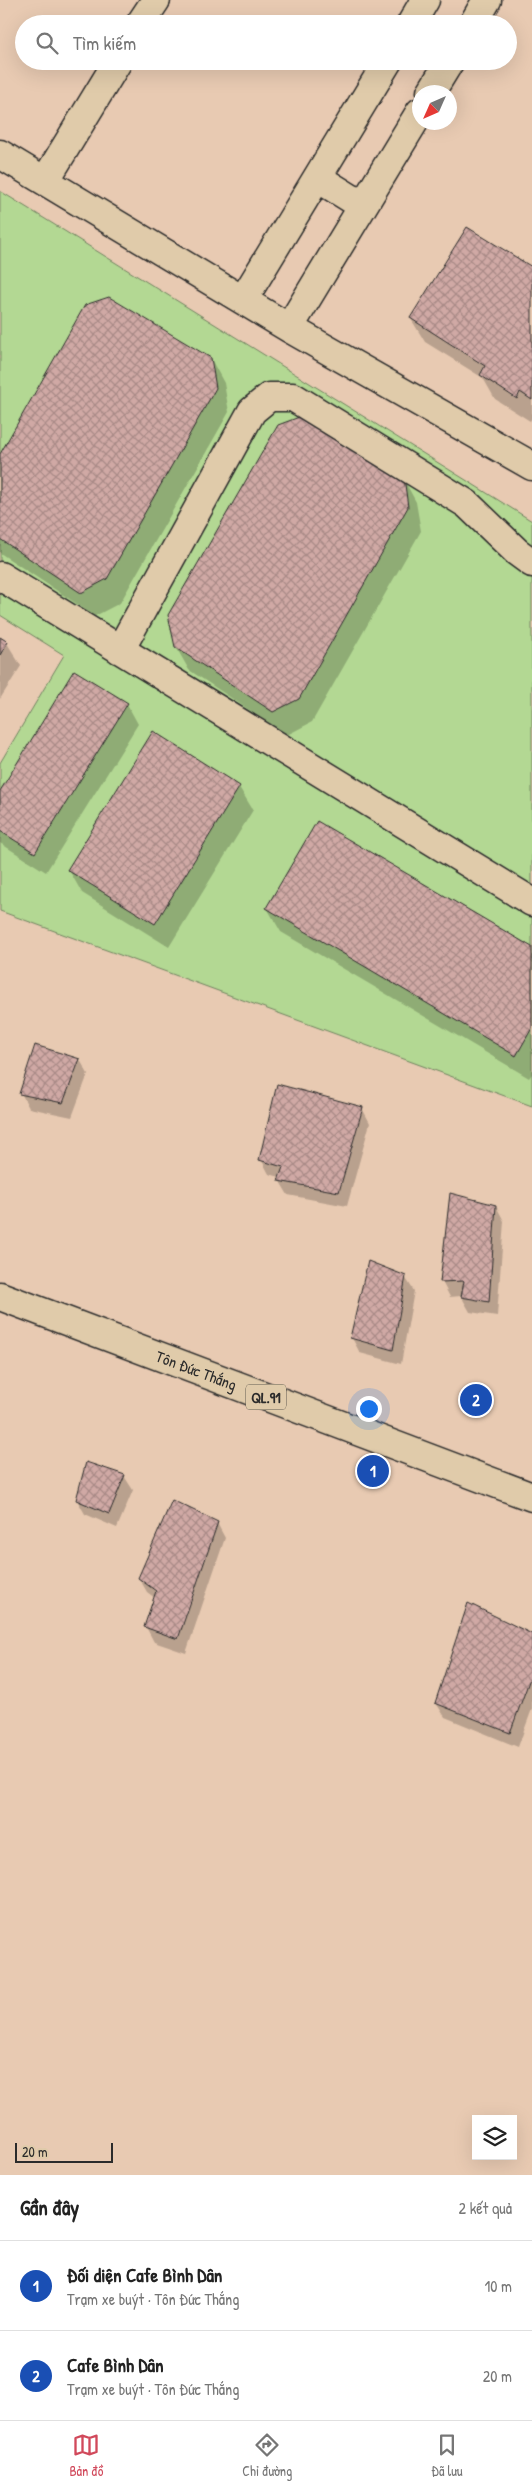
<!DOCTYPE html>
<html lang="vi">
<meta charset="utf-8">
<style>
:root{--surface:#fff;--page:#f2f2f2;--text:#222;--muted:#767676;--line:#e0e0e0;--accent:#d1495b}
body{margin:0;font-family:"Patrick Hand",sans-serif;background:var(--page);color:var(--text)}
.controls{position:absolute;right:15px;bottom:15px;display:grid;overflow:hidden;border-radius:0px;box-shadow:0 5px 20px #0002}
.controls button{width:45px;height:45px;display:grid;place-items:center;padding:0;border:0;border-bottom:1px solid var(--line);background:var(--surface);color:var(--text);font:25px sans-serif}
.compass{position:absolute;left:412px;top:85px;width:45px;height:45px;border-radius:50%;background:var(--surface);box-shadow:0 5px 20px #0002;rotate:225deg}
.scale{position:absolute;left:15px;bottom:12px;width:98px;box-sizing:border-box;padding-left:5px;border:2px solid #2b2b2b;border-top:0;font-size:14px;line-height:18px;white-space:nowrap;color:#2b2b2b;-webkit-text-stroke:4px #e0cbaa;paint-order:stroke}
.you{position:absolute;left:368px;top:1408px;width:18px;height:18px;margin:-12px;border:4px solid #fff;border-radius:50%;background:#1a73e8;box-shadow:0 0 0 8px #1a73e833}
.badge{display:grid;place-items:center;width:32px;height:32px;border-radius:50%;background:var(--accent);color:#fff;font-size:16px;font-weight:700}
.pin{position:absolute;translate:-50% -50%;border:2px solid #fff;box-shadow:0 1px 5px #0006}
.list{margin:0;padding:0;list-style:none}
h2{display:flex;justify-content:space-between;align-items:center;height:65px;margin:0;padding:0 20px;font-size:21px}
h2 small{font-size:16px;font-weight:400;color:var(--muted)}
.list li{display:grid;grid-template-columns:32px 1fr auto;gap:15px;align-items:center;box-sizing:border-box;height:90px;padding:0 20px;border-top:1px solid var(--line)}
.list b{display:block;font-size:19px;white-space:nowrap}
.list p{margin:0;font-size:16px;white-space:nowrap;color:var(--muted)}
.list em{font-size:16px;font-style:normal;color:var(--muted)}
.icon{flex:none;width:28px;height:28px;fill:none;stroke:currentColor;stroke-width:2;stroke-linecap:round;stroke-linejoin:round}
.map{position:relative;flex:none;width:532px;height:2175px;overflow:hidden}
.search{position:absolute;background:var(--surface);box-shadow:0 5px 20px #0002;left:15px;right:15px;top:15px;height:55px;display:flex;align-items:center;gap:12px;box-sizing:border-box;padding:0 18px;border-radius:28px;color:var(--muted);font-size:19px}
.sheet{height:245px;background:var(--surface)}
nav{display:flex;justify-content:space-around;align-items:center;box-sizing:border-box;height:70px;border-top:1px solid var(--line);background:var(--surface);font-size:14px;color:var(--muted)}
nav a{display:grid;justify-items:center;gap:2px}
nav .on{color:var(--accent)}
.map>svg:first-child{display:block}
.garden{fill:#b3d893;stroke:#6f825f}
.shadow{fill:#0003}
.building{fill:url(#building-cross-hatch);stroke:#2b2b2b}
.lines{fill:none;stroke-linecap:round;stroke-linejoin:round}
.minor-casing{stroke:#2b2b2b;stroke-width:31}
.highway-casing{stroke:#2b2b2b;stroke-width:31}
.minor{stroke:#e0cbaa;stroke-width:28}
.highway{stroke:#e0cbaa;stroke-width:28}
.labels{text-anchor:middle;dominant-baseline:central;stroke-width:4.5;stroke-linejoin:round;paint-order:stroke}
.shield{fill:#e0cbaa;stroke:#615b51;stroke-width:1}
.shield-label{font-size:15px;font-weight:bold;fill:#2b2b2b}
.street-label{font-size:16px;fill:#2b2b2b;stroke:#e0cbaa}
</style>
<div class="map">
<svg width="532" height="2175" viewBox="0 0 532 2175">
<defs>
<pattern id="building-cross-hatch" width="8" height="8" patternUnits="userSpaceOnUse" patternTransform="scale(1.25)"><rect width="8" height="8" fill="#d0a9a5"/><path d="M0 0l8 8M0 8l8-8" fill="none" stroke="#a98a87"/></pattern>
</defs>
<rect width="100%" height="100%" fill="#e8cab2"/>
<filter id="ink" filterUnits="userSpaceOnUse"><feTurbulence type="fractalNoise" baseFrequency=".02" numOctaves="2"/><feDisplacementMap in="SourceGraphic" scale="10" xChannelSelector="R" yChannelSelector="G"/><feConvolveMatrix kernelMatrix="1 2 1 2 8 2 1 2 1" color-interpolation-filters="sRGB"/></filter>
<g filter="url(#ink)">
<path class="garden" d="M0 191 532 521V1106L0 911V763L64 655 0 615Z"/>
<path class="shadow" d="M532 269V418L530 421 495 399 483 378 425 342 411 319Z
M211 359 224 383 229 412 120 603 95 616 0 553V456Z
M403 478 416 502 421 531 312 722 287 735 189 670 176 647Z
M0 638 7 643 21 666 0 699Z
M127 704 138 724 46 872 0 843V793Z
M239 787 253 810 169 947 82 893 69 870Z
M267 908 532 949V1074L529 1078 281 932Z
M80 1060 88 1074 72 1117 29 1108 21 1093Z
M362 1108 370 1123 347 1206 288 1195 279 1180 280 1177 269 1174 261 1159Z
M451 1194 496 1206 504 1221 497 1316 470 1312 461 1296 450 1297 442 1282Z
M405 1277 414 1291 401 1364 360 1353 352 1338Z
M124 1476 133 1490 117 1528 85 1514 77 1500Z
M217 1523 225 1538 186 1653 154 1642 146 1627 155 1598 147 1592 139 1578Z
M532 1635V1709L518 1747 445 1717 436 1703Z"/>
<path class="building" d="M467 227 532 267V400L520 392 517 399 480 375 485 366 410 318Z
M109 297 211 358 216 388 107 579 81 593 0 539V454L85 305Z
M302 416 404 477 408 507 299 699 273 712 175 647 168 615 278 425Z
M0 637 8 642 0 655Z
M74 670 128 703 35 853 0 831V791Z
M153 731 240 786 155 924 67 870Z
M317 821 532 947V1028L516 1056 266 908Z
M35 1045 80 1059 63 1103 19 1094Z
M277 1084 363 1107 339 1192 278 1181 283 1167 259 1160Z
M450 1193 496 1205 489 1302 461 1297 464 1281 440 1282Z
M368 1261 406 1276 393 1350 350 1338Z
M86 1462 125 1475 109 1514 76 1500Z
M172 1500 218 1522 178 1639 144 1627 156 1591 138 1578Z
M468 1603 532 1634V1673L510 1733 435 1703Z"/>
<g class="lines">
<defs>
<path id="minor" d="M140 24 156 0
M411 24 425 0
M473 24 487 0
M431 92 450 61
M0 154 289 328 532 466
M318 178 363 206
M45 181 118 61
M243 300 388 61
M289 328 420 112
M0 576 532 902
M120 650 252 411 269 397H293L467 504 517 552 532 563"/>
<g id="highway">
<path id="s1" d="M0 1296 532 1497"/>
</g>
</defs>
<use href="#minor" class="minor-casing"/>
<use href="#highway" class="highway-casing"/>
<use href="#minor" class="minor"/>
<use href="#highway" class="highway"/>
</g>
</g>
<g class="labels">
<rect class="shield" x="246" y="1384.5" width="40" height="25" rx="4"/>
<g class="shield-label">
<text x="266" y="1397">QL.91</text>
</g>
<g class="street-label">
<text stroke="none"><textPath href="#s1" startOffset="210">Tôn Đức Thắng</textPath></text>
</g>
</g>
</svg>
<div class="controls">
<button><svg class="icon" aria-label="layers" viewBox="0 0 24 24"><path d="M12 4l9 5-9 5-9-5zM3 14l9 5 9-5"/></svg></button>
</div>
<svg class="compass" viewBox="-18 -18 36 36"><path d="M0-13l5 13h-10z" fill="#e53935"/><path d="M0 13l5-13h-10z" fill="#767676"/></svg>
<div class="scale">20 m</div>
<div class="you"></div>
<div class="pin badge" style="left:373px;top:1471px;background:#1a4fb4">1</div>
<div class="pin badge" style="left:476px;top:1400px;background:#1a4fb4">2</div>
<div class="search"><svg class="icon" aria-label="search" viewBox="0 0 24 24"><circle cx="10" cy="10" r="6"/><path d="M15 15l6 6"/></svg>Tìm kiếm</div>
</div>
<section class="sheet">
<h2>Gần đây<small>2 kết quả</small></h2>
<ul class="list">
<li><span class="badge" style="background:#1a4fb4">1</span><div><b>Đối diện Cafe Bình Dân</b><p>Trạm xe buýt · Tôn Đức Thắng</p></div><em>10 m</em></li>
<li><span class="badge" style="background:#1a4fb4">2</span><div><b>Cafe Bình Dân</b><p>Trạm xe buýt · Tôn Đức Thắng</p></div><em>20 m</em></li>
</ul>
</section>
<nav>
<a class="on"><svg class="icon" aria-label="map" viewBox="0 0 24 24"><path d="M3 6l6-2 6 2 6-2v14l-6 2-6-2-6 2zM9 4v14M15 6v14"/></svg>Bản đồ</a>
<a><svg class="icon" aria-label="directions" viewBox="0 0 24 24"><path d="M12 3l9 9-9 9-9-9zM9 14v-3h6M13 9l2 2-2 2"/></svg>Chỉ đường</a>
<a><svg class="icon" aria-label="saved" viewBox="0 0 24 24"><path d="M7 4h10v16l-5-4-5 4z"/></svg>Đã lưu</a>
</nav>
